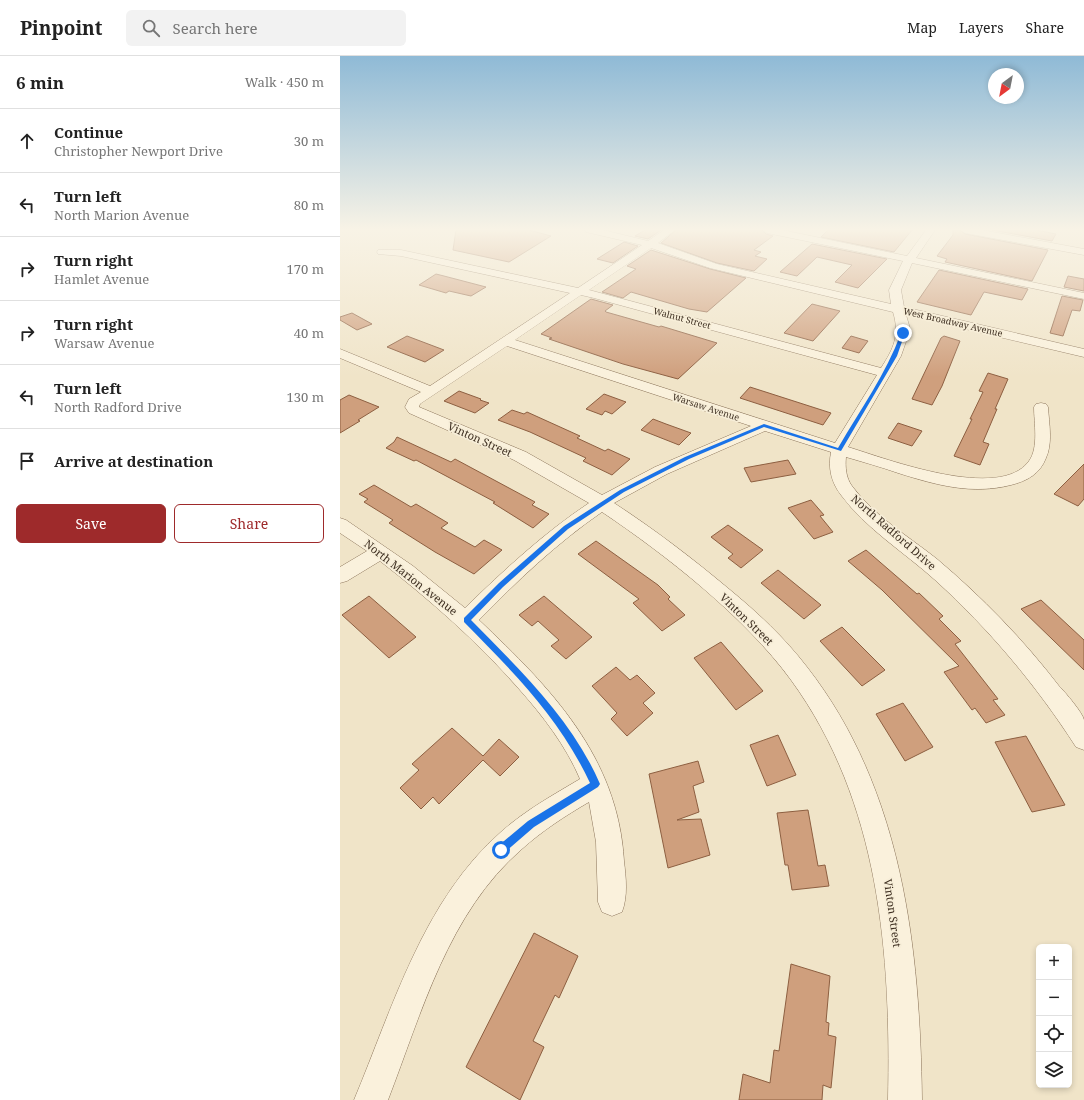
<!DOCTYPE html>
<meta charset="utf-8">
<style>
:root{--surface:#fff;--page:#f2f2f2;--text:#222;--muted:#767676;--line:#e0e0e0;--accent:#9e2a2b}
body{margin:0;font-family:"Noto Serif",serif;background:var(--page);color:var(--text)}
.controls{position:absolute;right:12px;bottom:12px;display:grid;overflow:hidden;border-radius:6px;box-shadow:0 2px 6px #0003}
.controls button{width:36px;height:36px;display:grid;place-items:center;padding:0;border:0;border-bottom:1px solid var(--line);background:var(--surface);color:var(--text);font:20px sans-serif}
.compass{position:absolute;left:648px;top:12px;width:36px;height:36px;border-radius:50%;background:var(--surface);box-shadow:0 2px 6px #0003;rotate:212deg}
.stop{position:absolute;width:12px;height:12px;margin:-9px;border:3px solid #1a73e8;border-radius:50%;background:#fff}
.stop.end{background:#1a73e8;border-color:#fff;box-shadow:0 1px 4px #0008}
.list{margin:0;padding:0;list-style:none}
h2{display:flex;justify-content:space-between;align-items:center;height:52px;margin:0;padding:0 16px;font-size:17px}
h2 small{font-size:13px;font-weight:400;color:var(--muted)}
.list li{display:grid;grid-template-columns:26px 1fr auto;gap:12px;align-items:center;box-sizing:border-box;height:64px;padding:0 16px;border-top:1px solid var(--line)}
.list b{display:block;font-size:15px;white-space:nowrap}
.list p{margin:0;font-size:13px;white-space:nowrap;color:var(--muted)}
.list em{font-size:13px;font-style:normal;color:var(--muted)}
.actions{display:flex;gap:8px;padding:12px 16px}
.actions a{flex:1;padding:9px 0;border:1px solid var(--accent);border-radius:6px;text-align:center;font-size:14px;color:var(--accent)}
.actions .main{background:var(--accent);color:#fff}
.icon{flex:none;width:22px;height:22px;fill:none;stroke:currentColor;stroke-width:2;stroke-linecap:round;stroke-linejoin:round}
.map{position:relative;flex:none;width:744px;height:1044px;overflow:hidden}
header{display:flex;align-items:center;gap:24px;box-sizing:border-box;height:56px;padding:0 20px;background:var(--surface);border-bottom:1px solid var(--line)}
header strong{font-size:19px}
nav{display:flex;gap:22px;margin-inline-start:auto;font-size:14px}
.search{width:280px;height:36px;background:var(--page);display:flex;align-items:center;gap:10px;box-sizing:border-box;padding:0 14px;border-radius:6px;color:var(--muted);font-size:15px}
main{display:flex}
aside{flex:1;background:var(--surface)}
.map>svg:first-child{display:block}
.building{fill:#cf9f7d;stroke:#8d5f41}
.lines{fill:none;stroke-linecap:round;stroke-linejoin:round}
.minor-casing{stroke:#8d765c;stroke-width:1}
.minor{fill:#faf1dc;fill-rule:evenodd}
.route{fill:#1a73e8}
.labels{text-anchor:middle;dominant-baseline:central;stroke-width:3.5;stroke-linejoin:round;paint-order:stroke}
.far-street-label{font-size:9px;fill:#3d2e20;stroke:#f7eed8}
.street-label{font-size:11px;fill:#3d2e20;stroke:#f7eed8}
</style>
<header>
<strong>Pinpoint</strong>
<div class="search"><svg class="icon" aria-label="search" viewBox="0 0 24 24"><circle cx="10" cy="10" r="6"/><path d="M15 15l6 6"/></svg>Search here</div>
<nav><a>Map</a><a>Layers</a><a>Share</a></nav>
</header>
<main>
<aside>
<h2>6 min<small>Walk · 450 m</small></h2>
<ul class="list">
<li><svg class="icon" aria-label="ahead" viewBox="0 0 24 24"><path d="M12 20V5M6 11l6-6 6 6"/></svg><div><b>Continue</b><p>Christopher Newport Drive</p></div><em>30 m</em></li>
<li><svg class="icon" aria-label="left" viewBox="0 0 24 24"><path d="M17 20v-9H6M10 6l-5 5 5 5"/></svg><div><b>Turn left</b><p>North Marion Avenue</p></div><em>80 m</em></li>
<li><svg class="icon" aria-label="right" viewBox="0 0 24 24"><path d="M7 20v-9h11M14 6l5 5-5 5"/></svg><div><b>Turn right</b><p>Hamlet Avenue</p></div><em>170 m</em></li>
<li><svg class="icon" aria-label="right" viewBox="0 0 24 24"><path d="M7 20v-9h11M14 6l5 5-5 5"/></svg><div><b>Turn right</b><p>Warsaw Avenue</p></div><em>40 m</em></li>
<li><svg class="icon" aria-label="left" viewBox="0 0 24 24"><path d="M17 20v-9H6M10 6l-5 5 5 5"/></svg><div><b>Turn left</b><p>North Radford Drive</p></div><em>130 m</em></li>
<li><svg class="icon" aria-label="arrive" viewBox="0 0 24 24"><path d="M6 21V4h12l-3 4 3 4H6"/></svg><div><b>Arrive at destination</b></div></li>
</ul>
<div class="actions"><a class="main">Save</a><a>Share</a></div>
</aside>
<div class="map">
<svg width="744" height="1044" viewBox="0 0 744 1044">
<rect width="100%" height="100%" fill="#f0e4c8"/>
<path class="building" d="M116 174H189L211 180 169 206 113 194Z
M305 174H321L308 183 295 180Z
M336 174H422L426 178 433 180 414 194 421 196 415 200 427 203 414 215 377 207 321 187Z
M488 174H572L554 196 481 181Z
M613 174H620L625 178 708 194 692 225 605 206 607 203 597 200 613 179Z
M652 174H696L716 178 712 185Z
M284 186 298 190 273 207 257 203Z
M472 188 547 203 518 232 495 226 512 209 477 201 457 220 440 216Z
M311 194 370 213 406 222 367 256 349 253 291 236 283 242 262 236 296 213 287 210Z
M599 214 688 233 682 244 644 236 631 259 577 246Z
M96 218 104 220 146 231 131 240 109 235 106 237 79 229Z
M728 220 744 223V235L724 231Z
M722 240 743 244 740 255 732 254 723 280 710 277Z
M251 243 273 249 265 255 266 256 319 271 321 270 377 287 338 323 283 308 209 283 212 282 201 278Z
M472 248 500 255 473 285 444 277Z
M12 257 32 268 17 274 0 264V261Z
M67 280 104 294 85 306 47 291Z
M511 280 528 285 519 297 502 292Z
M604 280 620 285 602 330 592 349 572 343 601 282Z
M648 317 668 323 655 353H657L643 386 649 388 640 409 614 400 632 363H630L643 336 639 335Z
M410 331 491 357 483 369 400 342Z
M119 335 141 343 140 344 149 347 135 357 104 345Z
M264 338 286 346 272 358 265 355 262 359 246 353Z
M9 339 39 351 18 364 20 365 0 377V344Z
M172 354 184 358 187 356 240 380 237 382 265 395 268 393 290 403 272 419 243 405 246 402 190 376 158 364Z
M313 363 326 368 351 377 339 389 301 374Z
M558 367 582 375 572 390 548 382Z
M57 381 111 406 115 403 195 446 192 449 209 458 193 472 153 447 155 446 76 404 74 405 46 392 54 386Z
M448 404 456 418 411 426 404 412Z
M744 408V443L738 450 714 438Z
M34 429 71 451 76 448 108 467 101 472 135 491 144 484 162 494 134 518 95 496 49 467 53 464 24 446 28 443 19 438Z
M471 444 484 459 480 460 493 476 474 483 448 452Z
M388 469 423 494 401 512 388 502 393 498 371 481Z
M256 485 318 529 330 541 328 543 345 559 322 575 293 547 299 543 238 498Z
M526 494 577 538 579 537 603 560 599 563 621 585 615 588 658 643 653 644 665 659 646 667 635 652 632 654 604 616 619 610 542 534 508 505Z
M438 514 481 549 464 563 421 527Z
M29 540 76 581 49 602 2 559Z
M204 540 252 581 226 603 211 590 219 584 198 565 192 570 179 559Z
M701 544 744 584V614L681 553Z
M502 571 545 614 522 630 480 585Z
M381 586 423 635 396 654 354 602Z
M276 611 290 624 297 619 315 637 303 647 313 657 287 680 271 663 277 657 252 630Z
M563 647 593 691 565 705 536 658Z
M112 672 143 700 159 683 179 701 160 720 143 704 99 748 93 741 81 753 60 732 79 714 72 708Z
M438 679 456 719 427 730 410 689Z
M686 680 725 749 692 756 655 686Z
M358 705 364 726 353 730 359 756 337 764 361 763 370 799 328 812 309 718Z
M468 754 478 810 485 809 489 830 452 834 448 809H445L437 757Z
M194 877 238 900 219 942 215 939 193 985 204 991 180 1044 126 1011Z
M451 908 490 920 486 966 489 967 488 979 496 981 491 1032 483 1029 482 1044H399L403 1018 430 1027 434 994 439 995Z"/>
<g class="lines">
<defs>
<path id="minor" d="M245 174H263L308 185 324 174H335L318 187 377 208 551 248 549 234 563 205 427 177 423 174H442L567 200 586 174H595L576 202 744 237V243L572 207 561 234 564 251 744 293V301L566 259 569 269V277L561 300 508 391C547 403 660 446 689 405 699 391 694 367 694 351L696 348 701 347 706 348 708 351C709 367 713 387 706 402 700 418 687 425 671 429 632 439 596 429 558 417 541 411 523 406 506 401 505 411 506 422 512 430 534 460 568 480 597 503 642 541 683 583 719 630 725 636 743 657 744 664 744 673 744 685 744 694L736 691C696 629 650 574 595 524 564 496 526 473 501 439 491 426 488 412 491 396L425 375 327 418 274 447C314 473 352 502 389 533 417 556 444 581 467 611 563 734 580 893 582 1044H548C551 898 540 746 451 624 405 561 326 499 262 456 217 487 177 525 139 564 211 632 278 701 284 805 286 822 288 840 282 856L272 860 262 856 258 846 256 786 249 746C225 760 202 775 182 793 108 857 82 956 48 1044H14C53 951 83 844 162 775 186 754 213 739 240 723 226 690 203 660 179 633 137 585 90 544 40 505L7 525 0 527V511L27 495 0 477V462L6 464 73 510 125 552C164 514 204 477 249 447L174 404 69 357 65 351 69 343 81 336 0 302V293L90 330 230 237 61 200 38 198 37 196 38 194H61L238 232 302 189 246 176ZM311 192 370 212 553 256C560 279 554 292 541 312L249 234ZM241 239 254 242 537 319 495 387 175 284ZM167 290 411 370 315 411 262 439 186 396 79 351 80 348Z
M621 174H642L744 193V199L625 177Z"/>
</defs>
<use href="#minor" class="minor-casing"/>
<use href="#minor" class="minor"/>
</g>
<linearGradient id="sky" x2="0" y2="1"><stop stop-color="#8fbad6"/><stop offset="0.54" stop-color="#f8f3e6"/><stop offset="1" stop-color="#f8f3e6" stop-opacity="0"/></linearGradient>
<rect width="744" height="321" fill="url(#sky)"/>
<path class="route" d="M563 276 565 277 557 300 547 317 501 395 424 371 349 403 284 436 228 473 163 531 131 564C180 614 232 663 260 728L258 731 194 771 164 797 161 798 158 797 157 794 158 790 188 765 250 727C219 661 174 617 124 566V562L159 527 224 470 280 434 345 401 424 368 498 392C520 354 546 318 561 277Z"/>
<g class="labels">
<g class="far-street-label">
<text transform="translate(342 262) rotate(15)">Walnut Street</text>
<text transform="translate(613 266) rotate(13)">West Broadway Avenue</text>
<text transform="translate(366 351) rotate(18)">Warsaw Avenue</text>
</g>
<g class="street-label">
<text transform="translate(140 383) rotate(24)">Vinton Street</text>
<text transform="translate(554 476) rotate(41)">North Radford Drive</text>
<text transform="translate(71 521) rotate(38)">North Marion Avenue</text>
<text transform="translate(407 563) rotate(44)">Vinton Street</text>
<text transform="translate(553 857) rotate(82)">Vinton Street</text>
</g>
</g>
</svg>
<div class="controls">
<button>+</button>
<button>−</button>
<button><svg class="icon" aria-label="locate" viewBox="0 0 24 24"><circle cx="12" cy="12" r="6"/><path d="M12 2v4M12 18v4M2 12h4M18 12h4"/></svg></button>
<button><svg class="icon" aria-label="layers" viewBox="0 0 24 24"><path d="M12 4l9 5-9 5-9-5zM3 14l9 5 9-5"/></svg></button>
</div>
<svg class="compass" viewBox="-18 -18 36 36"><path d="M0-13l5 13h-10z" fill="#e53935"/><path d="M0 13l5-13h-10z" fill="#767676"/></svg>
<div class="stop" style="left:161px;top:794px"></div>
<div class="stop end" style="left:563px;top:277px"></div>
</div>
</main>
